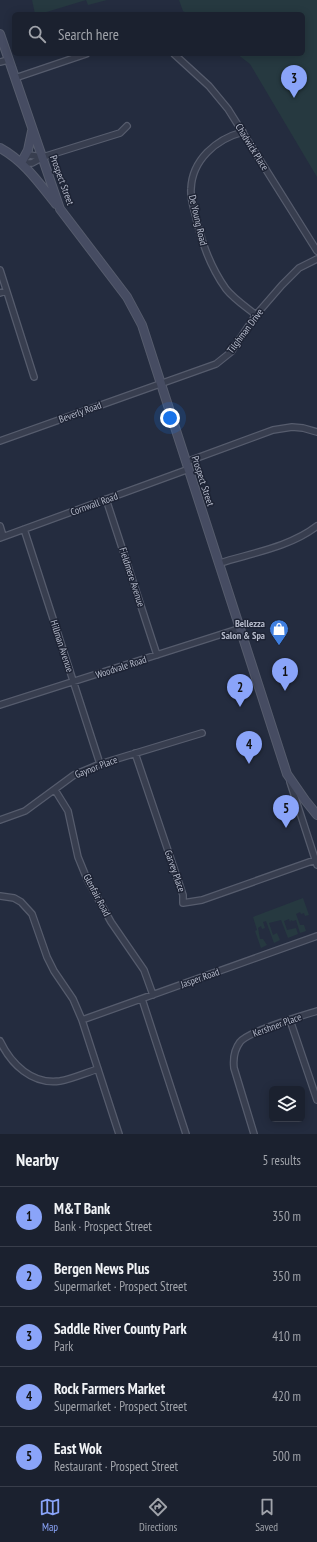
<!DOCTYPE html>
<meta charset="utf-8">
<style>
:root{--surface:#1b212f;--page:#282e3b;--text:#f1f3f6;--muted:#a0a3aa;--line:#393e4b;--accent:#8aa4f9}
body{margin:0;font-family:"PT Sans Narrow",sans-serif;background:var(--page);color:var(--text)}
.controls{position:absolute;right:12px;bottom:12px;display:grid;overflow:hidden;border-radius:6px;box-shadow:0 2px 10px #0003}
.controls button{width:36px;height:36px;display:grid;place-items:center;padding:0;border:0;border-bottom:1px solid var(--line);background:var(--surface);color:var(--text);font:20px sans-serif}
.you{position:absolute;left:170px;top:418px;width:14px;height:14px;margin:-10px;border:3px solid #fff;border-radius:50%;background:#1a73e8;box-shadow:0 0 0 6px #1a73e833}
.badge{display:grid;place-items:center;width:26px;height:26px;border-radius:50%;background:var(--accent);color:#111;font-size:13px;font-weight:700}
.pin{position:absolute;translate:-50% -33px;filter:drop-shadow(0 1px 2px #0008)}
.pin::after{content:'';position:absolute;top:21px;width:14px;height:12px;background:inherit;clip-path:polygon(0 0,100% 0,50% 100%)}
.list{margin:0;padding:0;list-style:none}
h2{display:flex;justify-content:space-between;align-items:center;height:52px;margin:0;padding:0 16px;font-size:17px}
h2 small{font-size:13px;font-weight:400;color:var(--muted)}
.list li{display:grid;grid-template-columns:26px 1fr auto;gap:12px;align-items:center;box-sizing:border-box;height:60px;padding:0 16px;border-top:1px solid var(--line)}
.list b{display:block;font-size:15px;white-space:nowrap}
.list p{margin:0;font-size:13px;white-space:nowrap;color:var(--muted)}
.list em{font-size:13px;font-style:normal;color:var(--muted)}
.icon{flex:none;width:22px;height:22px;fill:none;stroke:currentColor;stroke-width:2;stroke-linecap:round;stroke-linejoin:round}
.map{position:relative;flex:none;width:317px;height:1134px;overflow:hidden}
.search{position:absolute;background:var(--surface);box-shadow:0 2px 10px #0003;left:12px;right:12px;top:12px;height:44px;display:flex;align-items:center;gap:10px;box-sizing:border-box;padding:0 14px;border-radius:6px;color:var(--muted);font-size:15px}
.sheet{height:352px;background:var(--surface)}
nav{display:flex;justify-content:space-around;align-items:center;box-sizing:border-box;height:56px;border-top:1px solid var(--line);background:var(--surface);font-size:11px;color:var(--muted)}
nav a{display:grid;justify-items:center;gap:2px}
nav .on{color:var(--accent)}
.map>svg:first-child{display:block}
.green{fill:#263940}
.lines{fill:none;stroke-linecap:round;stroke-linejoin:round}
.street-casing{stroke:#565c6d;stroke-width:8}
.secondary-casing{stroke:#565c6d;stroke-width:10}
.street{stroke:#383e4f;stroke-width:5.5}
.secondary{stroke:#464c62;stroke-width:8}
.labels{text-anchor:middle;dominant-baseline:central;stroke-width:3;stroke-linejoin:round;paint-order:stroke}
.street-label{font-size:10px;fill:#b5baca;stroke:#1d2334}
.poi-label{font-size:10px;font-weight:bold;fill:#b5baca;stroke:#1d2334;text-anchor:end}
</style>
<div class="map">
<svg width="317" height="1134" viewBox="0 0 317 1134">
<rect width="100%" height="100%" fill="#242c3f"/>
<path class="green" d="M32 0H107L88 5 86 0 40 14H35Z
M179 0H317V177L250 64 237 54H303V14H187L183 11Z
M303 898 309 915 305 916 304 913 301 914 300 912 296 914 300 925H304L306 931 300 933 296 920 293 921 291 920 290 922 289 919 284 921 287 930 296 928 298 934 288 938 281 920 269 923 273 935 277 933 280 940 274 943 266 921 263 922 265 928 262 929 261 926 258 928 260 939H263L267 945 261 948 255 931 257 930 253 917Z"/>
<g class="lines">
<defs>
<path id="street" d="M174 54 209 86 228 109 317 251
M0 62 8 60
M15 78 86 54
M243 132C216 139 192 160 191 189 190 200 195 211 197 222 203 247 211 268 226 289 234 299 246 307 256 315
M25 159 29 155 43 157
M21 163H32L43 157 120 133 127 126
M0 270 34 377
M0 293 6 291
M0 441 216 364 231 352 256 315 282 285 299 268 317 259
M186 462 273 430 292 427 303 428 317 432
M106 499 157 655
M0 526 3 536
M24 529 100 764
M0 538 189 469
M220 563C252 553 290 547 317 526
M0 705 241 628
M135 753 183 895V903L202 900 315 860
M290 782 317 865
M55 790 68 811 78 857 87 879 111 922 144 970 153 995
M0 820 25 811 74 775 100 764 202 733
M0 896 14 898 21 902 32 914 47 957 54 971 73 999 82 1020 119 1134
M142 999 186 1134
M82 1020 317 936
M290 1020 317 1100
M0 1041C11 1064 32 1085 60 1081 72 1079 85 1073 98 1069
M254 1134 234 1068C233 1059 234 1050 240 1042 249 1031 301 1016 317 1011"/>
<path id="secondary" d="M0 34 60 209 127 297 142 325 287 774 305 800 317 815
M0 148C24 161 39 183 56 204
M21 163 28 150 32 131"/>
</defs>
<use href="#street" class="street-casing"/>
<use href="#secondary" class="secondary-casing"/>
<use href="#street" class="street"/>
<use href="#secondary" class="secondary"/>
</g>
<defs>
<symbol id="shop-pin" viewBox="-11 -11 22 30"><path d="M0 17L-7.5 6A9.5 9.5 0 1 1 7.5 6Z" fill="#3f7fe0" stroke="#1d2334"/><path d="M-5-2.5h2.3a2.7 3.5 0 0 1 5.4 0H5L5.5 6h-11ZM-1.5-2.5h3a1.5 2.3 0 0 0-3 0Z" fill="#fff"/></symbol>
</defs>
<g fill-rule="evenodd">
<use href="#shop-pin" x="268" y="618" width="22" height="30"/>
</g>
<g class="labels">
<g class="street-label">
<text transform="translate(252 147) rotate(58)">Chadwick Place</text>
<text transform="translate(62 180) rotate(70)">Prospect Street</text>
<text transform="translate(198 220) rotate(77)">De Young Road</text>
<text transform="translate(245 331) rotate(-53)">Tilghman Drive</text>
<text transform="translate(80 412) rotate(-20)">Beverly Road</text>
<text transform="translate(203 481) rotate(72)">Prospect Street</text>
<text transform="translate(94 504) rotate(-20)">Cornwall Road</text>
<text transform="translate(132 577) rotate(72)">Fieldmere Avenue</text>
<text transform="translate(62 646) rotate(72)">Hillman Avenue</text>
<text transform="translate(121 667) rotate(-18)">Woodvale Road</text>
<text transform="translate(96 767) rotate(-21)">Gaynor Place</text>
<text transform="translate(175 871) rotate(71)">Garvey Place</text>
<text transform="translate(97 895) rotate(62)">Glenfair Road</text>
<text transform="translate(200 978) rotate(-20)">Jasper Road</text>
<text transform="translate(277 1025) rotate(-20)">Kershner Place</text>
</g>
<g class="poi-label">
<text x="265" y="623">Bellezza<tspan x="265" dy="12">Salon &amp; Spa</tspan></text>
</g>
</g>
</svg>
<div class="controls">
<button><svg class="icon" aria-label="layers" viewBox="0 0 24 24"><path d="M12 4l9 5-9 5-9-5zM3 14l9 5 9-5"/></svg></button>
</div>
<div class="you"></div>
<div class="pin badge" style="left:285px;top:691px">1</div>
<div class="pin badge" style="left:240px;top:707px">2</div>
<div class="pin badge" style="left:294px;top:98px">3</div>
<div class="pin badge" style="left:249px;top:764px">4</div>
<div class="pin badge" style="left:286px;top:828px">5</div>
<div class="search"><svg class="icon" aria-label="search" viewBox="0 0 24 24"><circle cx="10" cy="10" r="6"/><path d="M15 15l6 6"/></svg>Search here</div>
</div>
<section class="sheet">
<h2>Nearby<small>5 results</small></h2>
<ul class="list">
<li><span class="badge">1</span><div><b>M&amp;T Bank</b><p>Bank · Prospect Street</p></div><em>350 m</em></li>
<li><span class="badge">2</span><div><b>Bergen News Plus</b><p>Supermarket · Prospect Street</p></div><em>350 m</em></li>
<li><span class="badge">3</span><div><b>Saddle River County Park</b><p>Park</p></div><em>410 m</em></li>
<li><span class="badge">4</span><div><b>Rock Farmers Market</b><p>Supermarket · Prospect Street</p></div><em>420 m</em></li>
<li><span class="badge">5</span><div><b>East Wok</b><p>Restaurant · Prospect Street</p></div><em>500 m</em></li>
</ul>
</section>
<nav>
<a class="on"><svg class="icon" aria-label="map" viewBox="0 0 24 24"><path d="M3 6l6-2 6 2 6-2v14l-6 2-6-2-6 2zM9 4v14M15 6v14"/></svg>Map</a>
<a><svg class="icon" aria-label="directions" viewBox="0 0 24 24"><path d="M12 3l9 9-9 9-9-9zM9 14v-3h6M13 9l2 2-2 2"/></svg>Directions</a>
<a><svg class="icon" aria-label="saved" viewBox="0 0 24 24"><path d="M7 4h10v16l-5-4-5 4z"/></svg>Saved</a>
</nav>
